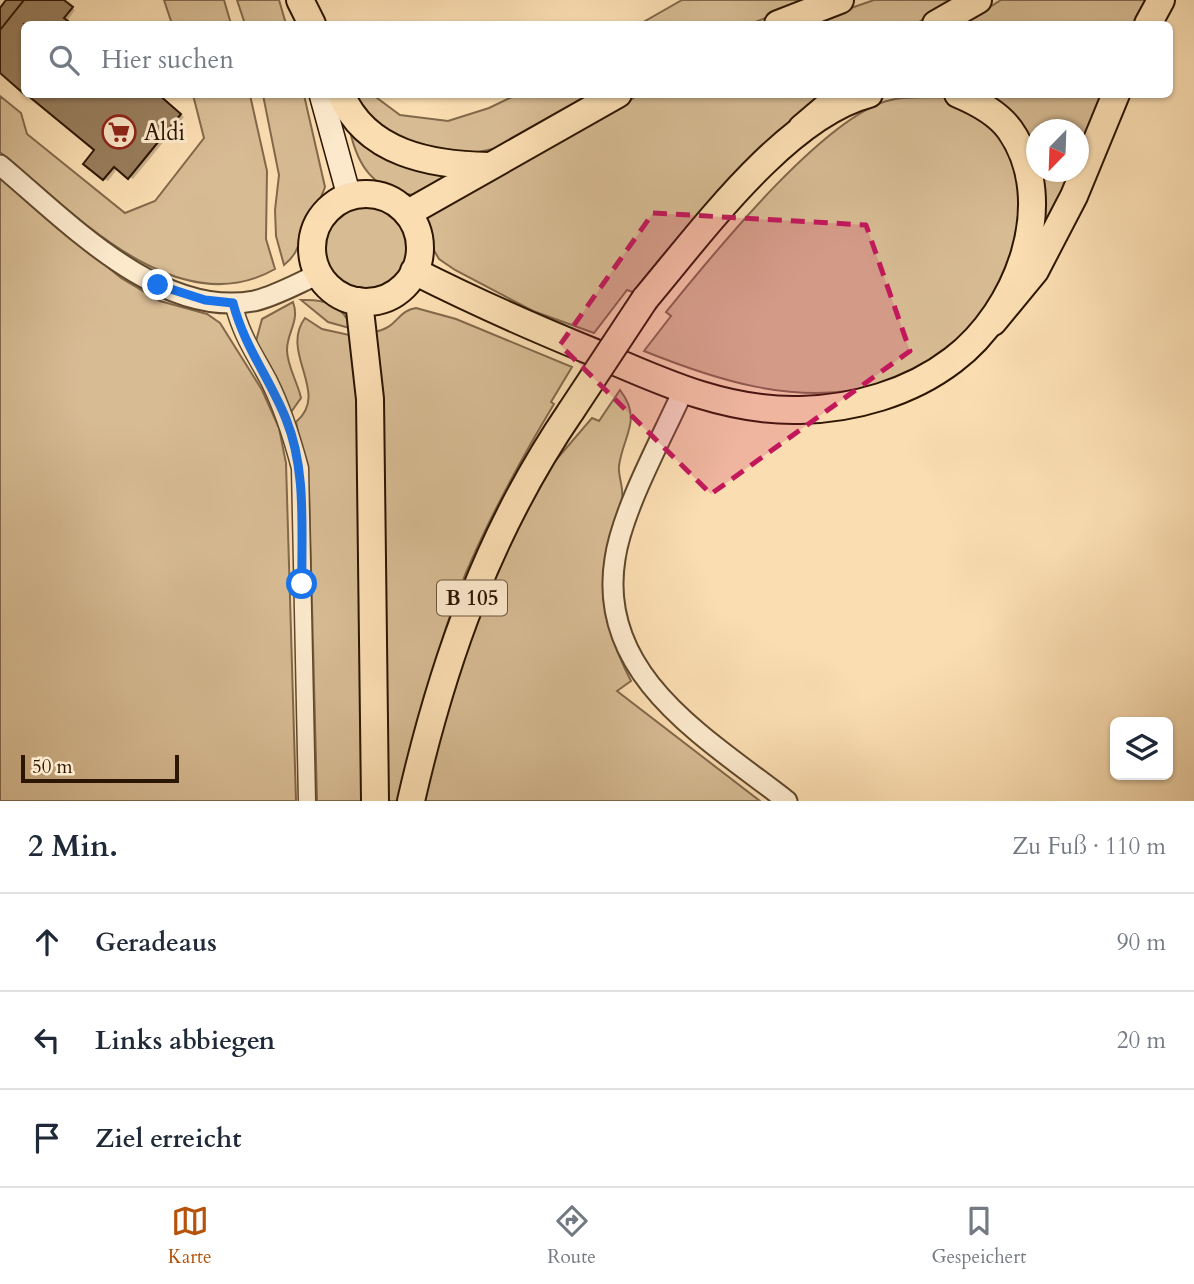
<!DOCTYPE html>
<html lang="de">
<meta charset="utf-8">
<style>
:root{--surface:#fff;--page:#f2f2f3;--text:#1f2937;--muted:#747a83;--line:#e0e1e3;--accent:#b45309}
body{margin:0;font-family:Cardo,serif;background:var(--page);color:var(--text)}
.controls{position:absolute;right:21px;bottom:21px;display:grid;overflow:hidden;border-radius:10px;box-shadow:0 2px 5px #0004}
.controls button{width:63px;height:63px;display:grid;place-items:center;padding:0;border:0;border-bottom:2px solid var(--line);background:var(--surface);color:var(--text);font:35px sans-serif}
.compass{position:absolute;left:1026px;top:119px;width:63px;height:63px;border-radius:50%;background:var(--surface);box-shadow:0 2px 5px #0004;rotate:203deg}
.scale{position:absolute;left:21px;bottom:18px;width:158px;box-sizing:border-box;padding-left:7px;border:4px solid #2d1600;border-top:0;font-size:19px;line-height:24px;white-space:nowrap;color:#2d1600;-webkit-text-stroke:5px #fce9cc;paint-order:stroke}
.stop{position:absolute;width:21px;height:21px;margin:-16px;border:5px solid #1a73e8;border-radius:50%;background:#fff}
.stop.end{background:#1a73e8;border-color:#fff;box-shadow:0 2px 7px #0008}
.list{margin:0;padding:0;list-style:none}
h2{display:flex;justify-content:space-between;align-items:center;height:91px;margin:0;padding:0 28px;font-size:30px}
h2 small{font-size:23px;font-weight:400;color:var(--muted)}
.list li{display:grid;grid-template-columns:46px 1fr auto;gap:21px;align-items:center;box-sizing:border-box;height:98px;padding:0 28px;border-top:2px solid var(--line)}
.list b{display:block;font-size:26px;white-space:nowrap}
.list em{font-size:23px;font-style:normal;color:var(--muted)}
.icon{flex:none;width:38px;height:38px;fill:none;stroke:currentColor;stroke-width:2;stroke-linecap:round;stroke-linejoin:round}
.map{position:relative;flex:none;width:1194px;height:801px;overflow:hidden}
.search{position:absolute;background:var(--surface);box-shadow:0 2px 5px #0004;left:21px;right:21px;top:21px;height:77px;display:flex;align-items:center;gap:18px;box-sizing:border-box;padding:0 24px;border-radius:10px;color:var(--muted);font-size:26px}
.sheet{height:385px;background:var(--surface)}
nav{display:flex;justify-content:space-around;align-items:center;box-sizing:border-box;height:98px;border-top:2px solid var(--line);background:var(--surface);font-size:19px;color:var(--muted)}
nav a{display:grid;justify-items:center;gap:4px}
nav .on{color:var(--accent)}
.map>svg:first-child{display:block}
.green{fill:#d7bb93;stroke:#82684a;stroke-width:2}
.shadow{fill:#0003}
.building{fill:#987d5c;stroke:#2d1600;stroke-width:2}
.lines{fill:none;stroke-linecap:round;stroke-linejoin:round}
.minor-casing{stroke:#60482c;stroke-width:19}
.tertiary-casing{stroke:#60482c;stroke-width:23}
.secondary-casing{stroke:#2d1600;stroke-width:26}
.primary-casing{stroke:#2d1600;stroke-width:30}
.trunk-casing{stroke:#2d1600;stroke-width:30}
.minor{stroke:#fce9cc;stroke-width:16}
.tertiary{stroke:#fce9cc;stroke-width:19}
.secondary{stroke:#fce9cc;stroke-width:23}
.primary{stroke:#faddb1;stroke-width:26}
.trunk{stroke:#faddb1;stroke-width:26}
.primary-bridge-casing{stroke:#2d1600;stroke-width:30;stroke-linecap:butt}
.primary-bridge{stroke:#faddb1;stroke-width:26}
.route{stroke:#1a73e8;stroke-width:9}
.marked{fill:#c2185b;fill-opacity:0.2;stroke:#c2185b;stroke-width:5;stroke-dasharray:14 9;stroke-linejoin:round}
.labels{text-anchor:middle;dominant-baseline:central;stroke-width:6;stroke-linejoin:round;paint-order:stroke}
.shield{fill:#fce9cc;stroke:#6b553d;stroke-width:2}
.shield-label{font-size:21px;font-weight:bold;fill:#2d1600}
.poi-label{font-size:23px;fill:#2d1600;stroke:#fce9cc;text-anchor:start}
</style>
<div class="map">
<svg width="1194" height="801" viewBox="0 0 1194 801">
<rect width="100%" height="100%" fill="#faddb1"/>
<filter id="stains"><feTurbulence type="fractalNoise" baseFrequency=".00286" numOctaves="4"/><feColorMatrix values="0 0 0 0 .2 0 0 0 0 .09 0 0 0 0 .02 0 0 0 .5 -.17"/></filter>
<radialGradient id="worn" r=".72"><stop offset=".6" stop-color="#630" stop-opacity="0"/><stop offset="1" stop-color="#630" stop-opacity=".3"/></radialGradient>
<path class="green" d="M164 0H224L231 24H172Z
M237 0H279L286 24H245Z
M682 0H813L750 24H640Z
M874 0H952L916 24H805Z
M1001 0H1151L1138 24H963Z
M193 95H250L267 171 266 239 275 269C176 326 70 209 0 152V96L21 113 27 134 125 213 155 201 204 138Z
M263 95H304L325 187C321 200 313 209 307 222 299 238 300 253 284 265L276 236 275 210 279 175Z
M347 95H373L400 115 448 121 489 108 516 95H598L508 146 463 155 389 137Z
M639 95H823C751 152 689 221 633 292L627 290 594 333 533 311 455 270 439 259 432 247 422 217Z
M977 95H1106L1079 160 1078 130H1036V169Z
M943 97C953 101 965 103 973 108 995 121 1005 140 1013 162 1017 172 1026 186 1025 197 1019 282 956 367 871 387 793 405 716 380 644 351L671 316 666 312C710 258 828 110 895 99 910 96 928 98 943 97Z
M350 131 453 177 413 195C374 190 358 167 350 131Z
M1037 172H1074L1039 236Z
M0 178 121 278 160 301 207 314 220 323 262 390 279 428 286 463 296 801H0Z
M323 248a42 42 0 1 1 84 0a42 42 0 1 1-84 0Z
M301 300C327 299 341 304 353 329L328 322Z
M293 302C300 321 287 332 287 350 287 366 298 383 301 398L291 412 255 345 262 319Z
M416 308 456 319 572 367 551 402 554 404C521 459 490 516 465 575 436 648 418 725 400 801H385L384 554 373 332C399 328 396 311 416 308Z
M305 318 322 329 354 336 359 384 369 801H317L309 489 296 422C331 393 279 353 305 318Z
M620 390C643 420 623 435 619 466 618 477 624 488 622 498 617 531 603 560 604 594 605 625 617 654 631 681L617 691 760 801H425L439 730 479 613 519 520 543 475 592 418 599 421Z"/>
<path class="shadow" d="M8 0H62L75 10 67 21 71 24H24V91L0 71V10Z
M156 94 184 117 133 179 118 168 108 181 104 179 86 164Z"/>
<path class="building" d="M6 0H24L0 30V8Z
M24 0H64L73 7 64 18 72 24H24V94L0 73V30Z
M26 94H158L181 114 128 179 114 167 103 180 83 164 94 150Z"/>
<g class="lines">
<defs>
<path id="minor" d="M233 303C242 337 253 351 269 381 283 409 292 438 300 468L307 801"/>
<path id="tertiary" d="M0 165C66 220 159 319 254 301 276 296 298 283 319 274
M683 391C662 438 622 510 615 559 596 676 708 739 787 801"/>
<path id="secondary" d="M321 94 349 196"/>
<path id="primary" d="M312 248a54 54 0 1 1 108 0a54 54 0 1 1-108 0Z
M414 271C473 301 532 327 593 352 660 381 725 412 800 410 853 409 910 393 953 360 1018 311 1060 202 1010 130 998 113 977 102 958 94
M645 299C700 234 785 116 869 94
M359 301 370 399 375 801
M411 801C443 661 489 531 571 411"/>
<path id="trunk" d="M300 0 312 24
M778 24 840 0
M936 24 978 0
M1148 24 1161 0
M341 94C366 154 432 165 489 166
M802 128 842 94
M408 213 618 94
M993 322 1035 271 1074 196 1116 94"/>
</defs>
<use href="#minor" class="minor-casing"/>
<use href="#tertiary" class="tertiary-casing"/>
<use href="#secondary" class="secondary-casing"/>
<use href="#primary" class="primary-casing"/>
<use href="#trunk" class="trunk-casing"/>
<use href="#minor" class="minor"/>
<use href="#tertiary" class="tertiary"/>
<use href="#secondary" class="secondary"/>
<use href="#primary" class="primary"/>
<use href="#trunk" class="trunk"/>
<defs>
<path id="primary-bridge" d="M571 411 645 299"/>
</defs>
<use href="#primary-bridge" class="primary-bridge-casing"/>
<use href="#primary-bridge" class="primary-bridge"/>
</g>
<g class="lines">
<path class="route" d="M158 285 205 300 233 303C244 346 270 379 286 419 307 471 301 530 302 584"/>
</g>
<path class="marked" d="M653 213 866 225 910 351 711 494 560 345Z"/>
<defs>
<symbol id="supermarket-ring" viewBox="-11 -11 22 22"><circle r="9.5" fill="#fce9cc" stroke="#8f2418" stroke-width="1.5"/><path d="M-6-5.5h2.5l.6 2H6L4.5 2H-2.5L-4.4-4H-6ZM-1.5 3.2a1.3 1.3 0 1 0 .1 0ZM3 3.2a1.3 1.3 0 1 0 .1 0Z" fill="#8f2418"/></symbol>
</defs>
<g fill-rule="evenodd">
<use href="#supermarket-ring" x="100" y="113" width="38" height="38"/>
</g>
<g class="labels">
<rect class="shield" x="437" y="580.5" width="70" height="35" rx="5"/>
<g class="shield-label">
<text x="472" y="598">B 105</text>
</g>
<g class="poi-label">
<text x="144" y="132">Aldi</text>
</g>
</g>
<rect width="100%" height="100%" filter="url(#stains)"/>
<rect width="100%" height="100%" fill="url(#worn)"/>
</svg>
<div class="controls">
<button><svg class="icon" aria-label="layers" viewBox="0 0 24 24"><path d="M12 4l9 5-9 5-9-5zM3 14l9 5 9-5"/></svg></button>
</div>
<svg class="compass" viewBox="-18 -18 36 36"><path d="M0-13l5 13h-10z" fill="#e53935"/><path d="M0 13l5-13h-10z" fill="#747a83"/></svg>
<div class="scale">50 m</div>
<div class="stop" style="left:302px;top:584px"></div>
<div class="stop end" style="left:158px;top:285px"></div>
<div class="search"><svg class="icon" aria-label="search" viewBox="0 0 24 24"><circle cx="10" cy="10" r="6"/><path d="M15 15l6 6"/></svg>Hier suchen</div>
</div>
<section class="sheet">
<h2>2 Min.<small>Zu Fuß · 110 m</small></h2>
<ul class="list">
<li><svg class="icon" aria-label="ahead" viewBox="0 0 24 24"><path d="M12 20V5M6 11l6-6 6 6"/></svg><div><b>Geradeaus</b></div><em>90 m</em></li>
<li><svg class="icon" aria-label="left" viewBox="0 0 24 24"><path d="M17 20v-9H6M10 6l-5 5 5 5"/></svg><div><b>Links abbiegen</b></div><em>20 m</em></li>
<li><svg class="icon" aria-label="arrive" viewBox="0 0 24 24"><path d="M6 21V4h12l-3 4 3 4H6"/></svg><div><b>Ziel erreicht</b></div></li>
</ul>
</section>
<nav>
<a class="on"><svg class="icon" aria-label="map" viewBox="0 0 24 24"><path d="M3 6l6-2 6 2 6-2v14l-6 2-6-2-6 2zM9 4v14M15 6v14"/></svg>Karte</a>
<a><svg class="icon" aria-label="directions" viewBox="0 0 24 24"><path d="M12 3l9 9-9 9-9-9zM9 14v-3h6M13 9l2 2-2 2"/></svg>Route</a>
<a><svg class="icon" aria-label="saved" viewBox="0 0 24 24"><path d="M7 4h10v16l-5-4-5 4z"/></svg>Gespeichert</a>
</nav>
